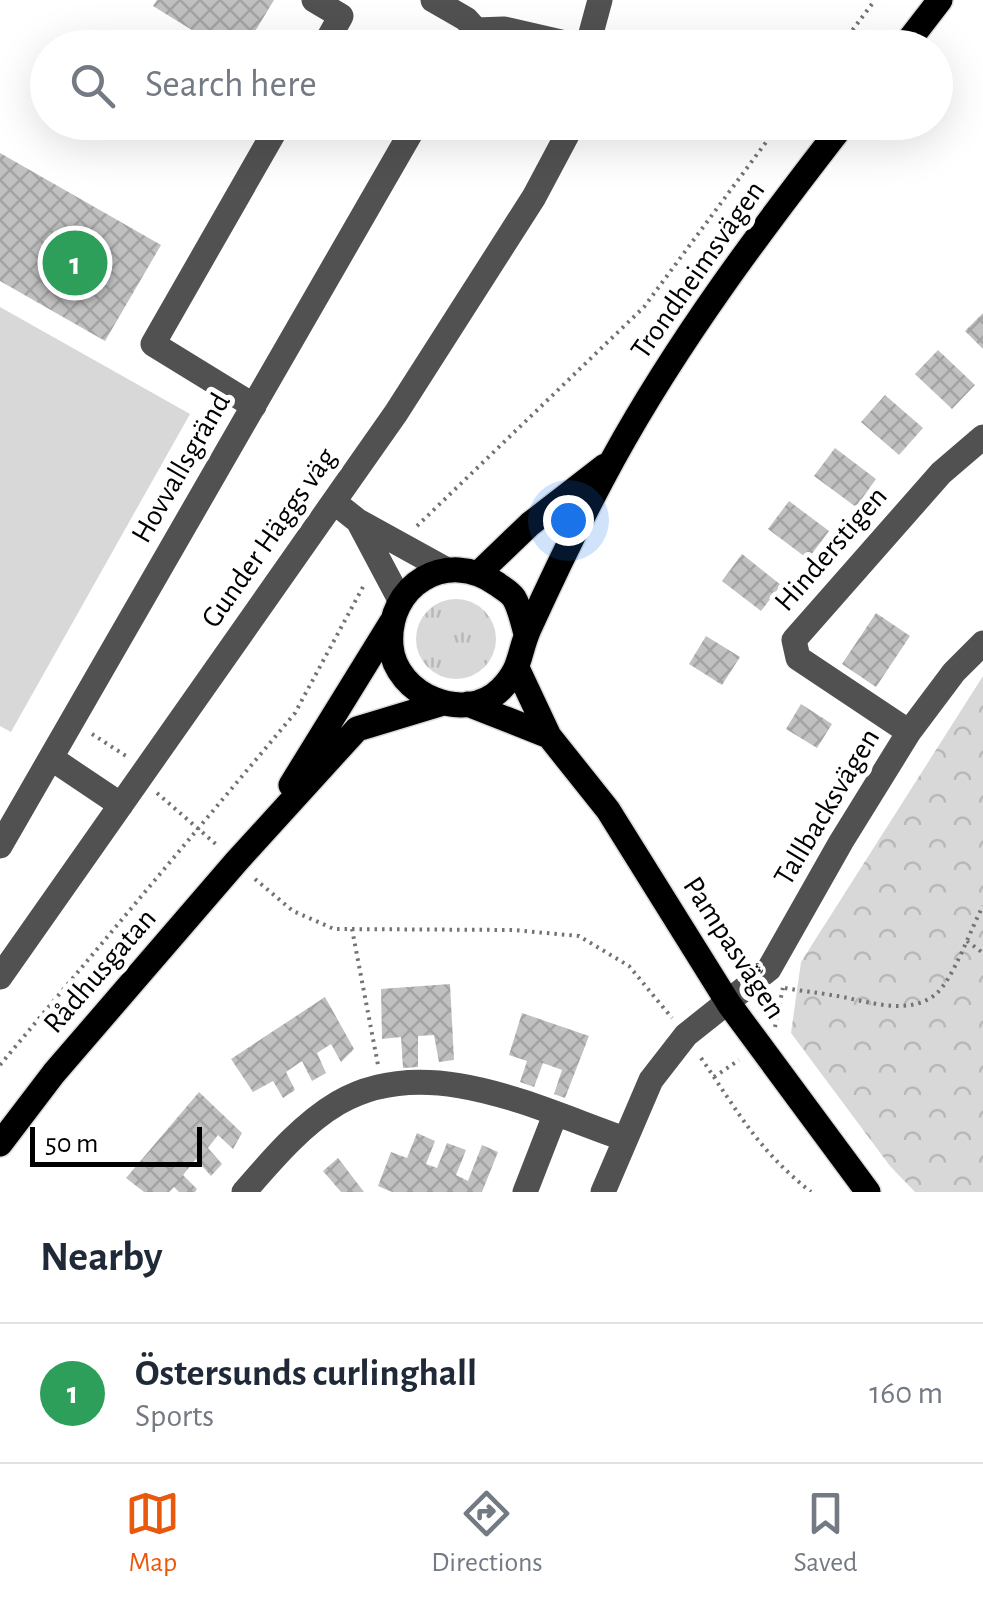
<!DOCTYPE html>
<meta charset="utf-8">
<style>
:root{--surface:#fff;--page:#f6f6f7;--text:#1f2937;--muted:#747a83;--line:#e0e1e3;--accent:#ea580c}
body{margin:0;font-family:"Alegreya Sans",sans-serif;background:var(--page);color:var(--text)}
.scale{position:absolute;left:30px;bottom:25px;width:172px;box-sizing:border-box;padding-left:10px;border:5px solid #000;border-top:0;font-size:28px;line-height:35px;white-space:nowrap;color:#000;-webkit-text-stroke:8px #fff;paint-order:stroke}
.you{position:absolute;left:568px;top:520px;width:35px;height:35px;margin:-25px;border:8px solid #fff;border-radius:50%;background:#1a73e8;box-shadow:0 0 0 15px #1a73e833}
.badge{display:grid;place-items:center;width:65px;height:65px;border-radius:50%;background:var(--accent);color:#fff;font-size:32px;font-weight:700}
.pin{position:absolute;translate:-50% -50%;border:5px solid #fff;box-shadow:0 2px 10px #0006}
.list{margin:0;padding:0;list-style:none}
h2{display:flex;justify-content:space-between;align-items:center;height:130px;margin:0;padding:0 40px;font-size:42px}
h2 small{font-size:32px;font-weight:400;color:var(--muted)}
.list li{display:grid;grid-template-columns:65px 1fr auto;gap:30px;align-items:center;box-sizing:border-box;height:140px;padding:0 40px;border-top:2px solid var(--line)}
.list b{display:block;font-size:38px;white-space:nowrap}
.list p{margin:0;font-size:32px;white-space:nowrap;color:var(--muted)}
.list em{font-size:32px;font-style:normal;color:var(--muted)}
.icon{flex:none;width:55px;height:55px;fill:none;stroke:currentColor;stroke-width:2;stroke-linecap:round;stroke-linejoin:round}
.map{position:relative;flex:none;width:983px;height:1192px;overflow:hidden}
.search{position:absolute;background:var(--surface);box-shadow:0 10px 40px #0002;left:30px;right:30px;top:30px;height:110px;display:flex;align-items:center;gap:25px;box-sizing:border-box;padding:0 35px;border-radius:55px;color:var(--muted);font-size:38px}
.sheet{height:270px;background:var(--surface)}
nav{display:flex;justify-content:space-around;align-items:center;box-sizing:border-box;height:140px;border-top:2px solid var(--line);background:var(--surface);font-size:28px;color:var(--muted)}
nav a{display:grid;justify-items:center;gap:5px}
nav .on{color:var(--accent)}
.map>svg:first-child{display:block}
.green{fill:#d8d8d8}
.forest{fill:url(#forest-crowns)}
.park{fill:url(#park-tufts)}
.building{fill:url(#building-cross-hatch)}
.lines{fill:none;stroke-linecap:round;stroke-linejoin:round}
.major-casing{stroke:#dbdbdb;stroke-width:28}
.path{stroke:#737373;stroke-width:4;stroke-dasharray:2.5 5;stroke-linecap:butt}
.minor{stroke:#515151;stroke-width:25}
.major{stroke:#000;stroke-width:25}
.labels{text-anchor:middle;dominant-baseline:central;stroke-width:10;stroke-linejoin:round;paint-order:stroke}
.street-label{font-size:30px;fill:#000;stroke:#fff}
</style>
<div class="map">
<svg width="983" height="1192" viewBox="0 0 983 1192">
<defs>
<pattern id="forest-crowns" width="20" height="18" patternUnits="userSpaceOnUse" patternTransform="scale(2.5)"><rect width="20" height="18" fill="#d8d8d8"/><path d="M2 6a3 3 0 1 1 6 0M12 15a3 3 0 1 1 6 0" fill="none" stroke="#b8b8b8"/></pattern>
<pattern id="park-tufts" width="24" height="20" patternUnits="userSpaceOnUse" patternTransform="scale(2.5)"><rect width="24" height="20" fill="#d8d8d8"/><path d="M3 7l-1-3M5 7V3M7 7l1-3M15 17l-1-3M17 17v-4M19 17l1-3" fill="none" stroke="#b8b8b8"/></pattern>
<pattern id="building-cross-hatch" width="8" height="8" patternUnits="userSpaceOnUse" patternTransform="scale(2.5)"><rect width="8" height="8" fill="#c0c0c0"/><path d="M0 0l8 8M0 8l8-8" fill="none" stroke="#a3a3a3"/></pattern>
</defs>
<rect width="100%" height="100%" fill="#fff"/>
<path class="green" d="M0 307 190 414 11 732 0 726Z"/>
<path class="forest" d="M983 676V1192H915L890 1166 791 1033 801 962Z"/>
<path class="park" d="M416 639a40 40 0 1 1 80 0a40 40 0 1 1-80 0Z"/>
<path class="building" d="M157 0H274L245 48H221L153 6Z
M0 153 161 245 105 341 0 281Z
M983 313V349L965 331Z
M938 350 975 385 952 409 915 374Z
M885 395 923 428 899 455 861 422Z
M835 448 876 479 856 507 814 476Z
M789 501 829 531 808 559 768 529Z
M742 554 781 585 761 611 722 581Z
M876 613 910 636 876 687 842 664Z
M706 636 740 657 722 685 689 664Z
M801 704 832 724 817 748 786 729Z
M450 984 454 1060 439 1062 434 1035 418 1036V1067L403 1068 401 1037 382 1039 381 989Z
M325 997 354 1049 341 1062 331 1044 317 1053 326 1073 312 1081 302 1061 286 1072 295 1090 283 1098 273 1081 253 1092 231 1059Z
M522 1013 589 1036 565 1098 554 1094 562 1070 543 1063 534 1087 520 1082 527 1061 509 1055Z
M199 1092 242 1133 233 1149 218 1135 208 1148 222 1164 211 1176 196 1159 183 1175 197 1189 195 1192H179L174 1187 169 1192H144L126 1178Z
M417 1133 435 1141 426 1164 437 1168 447 1143 466 1150 456 1175 468 1181 482 1145 498 1152 482 1192H392L378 1186 391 1152 407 1158Z
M338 1158 364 1192H341L323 1171Z"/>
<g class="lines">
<defs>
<path id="major" d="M903 48 940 0
M480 572 530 524 605 466
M526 634C523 623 520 608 514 598 510 592 502 588 497 584 447 548 386 585 391 646 395 695 465 725 501 689 522 668 518 654 529 629 555 572 583 514 613 459 679 339 761 230 845 122
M518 670 549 736 608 810 729 1004 868 1192
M468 704 549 736
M291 785 391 623
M0 1144 54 1073 236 862 357 729 443 703"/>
</defs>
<use href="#major" class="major-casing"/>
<path class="path" d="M839 48 875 0
M417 526 644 307 781 122
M92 734 126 756
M157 793 218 846
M255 879 293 911 334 929 513 930 579 936 629 966 672 1018
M352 929 378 1065
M967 941 983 953
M785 988C800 991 815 992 831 995 862 999 907 1018 936 994 954 978 971 928 983 906
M775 1027 783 987
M701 1058C739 1113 757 1149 811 1192
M0 1065 295 713 364 585
M714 1077 739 1060"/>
<path class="minor" d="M314 0 341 16 323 48
M433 0 466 19 476 30
M460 48 476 30 504 29 587 48
M587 48 600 0
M254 406 153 344 280 122
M334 502 358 521 445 569
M358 521 400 600
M909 732 798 658 794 640 941 473 983 437
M51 758 121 805
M0 846 417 122
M0 977 396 413 534 197 567 135 570 122
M244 1192C271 1161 302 1124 338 1103 427 1051 538 1109 625 1139
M525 1192 555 1115
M603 1192 651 1080 686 1035 769 969 841 842 909 732 954 672 983 643"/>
<use href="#major" class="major"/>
</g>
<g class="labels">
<g class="street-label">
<text transform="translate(698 270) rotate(-55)">Trondheimsvägen</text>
<text transform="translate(181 468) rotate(-60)">Hovvallsgränd</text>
<text transform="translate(269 538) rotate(-55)">Gunder Häggs väg</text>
<text transform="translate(831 549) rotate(-49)">Hinderstigen</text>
<text transform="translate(827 807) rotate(-59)">Tallbacksvägen</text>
<text transform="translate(734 948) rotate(57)">Pampasvägen</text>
<text transform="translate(100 971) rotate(-49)">Rådhusgatan</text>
</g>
</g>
</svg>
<div class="scale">50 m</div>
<div class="you"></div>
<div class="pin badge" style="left:75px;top:263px;background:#2e9e5b">1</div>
<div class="search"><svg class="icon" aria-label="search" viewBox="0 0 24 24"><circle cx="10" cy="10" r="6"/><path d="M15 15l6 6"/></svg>Search here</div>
</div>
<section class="sheet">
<h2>Nearby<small></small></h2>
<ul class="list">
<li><span class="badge" style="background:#2e9e5b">1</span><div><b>Östersunds curlinghall</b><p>Sports</p></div><em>160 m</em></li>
</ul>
</section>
<nav>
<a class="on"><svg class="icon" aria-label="map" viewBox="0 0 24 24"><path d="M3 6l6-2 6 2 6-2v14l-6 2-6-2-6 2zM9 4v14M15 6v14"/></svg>Map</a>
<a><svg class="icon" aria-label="directions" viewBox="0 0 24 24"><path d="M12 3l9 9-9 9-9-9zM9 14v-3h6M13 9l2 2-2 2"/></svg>Directions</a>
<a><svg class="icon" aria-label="saved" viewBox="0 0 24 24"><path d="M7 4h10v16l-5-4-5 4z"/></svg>Saved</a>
</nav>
